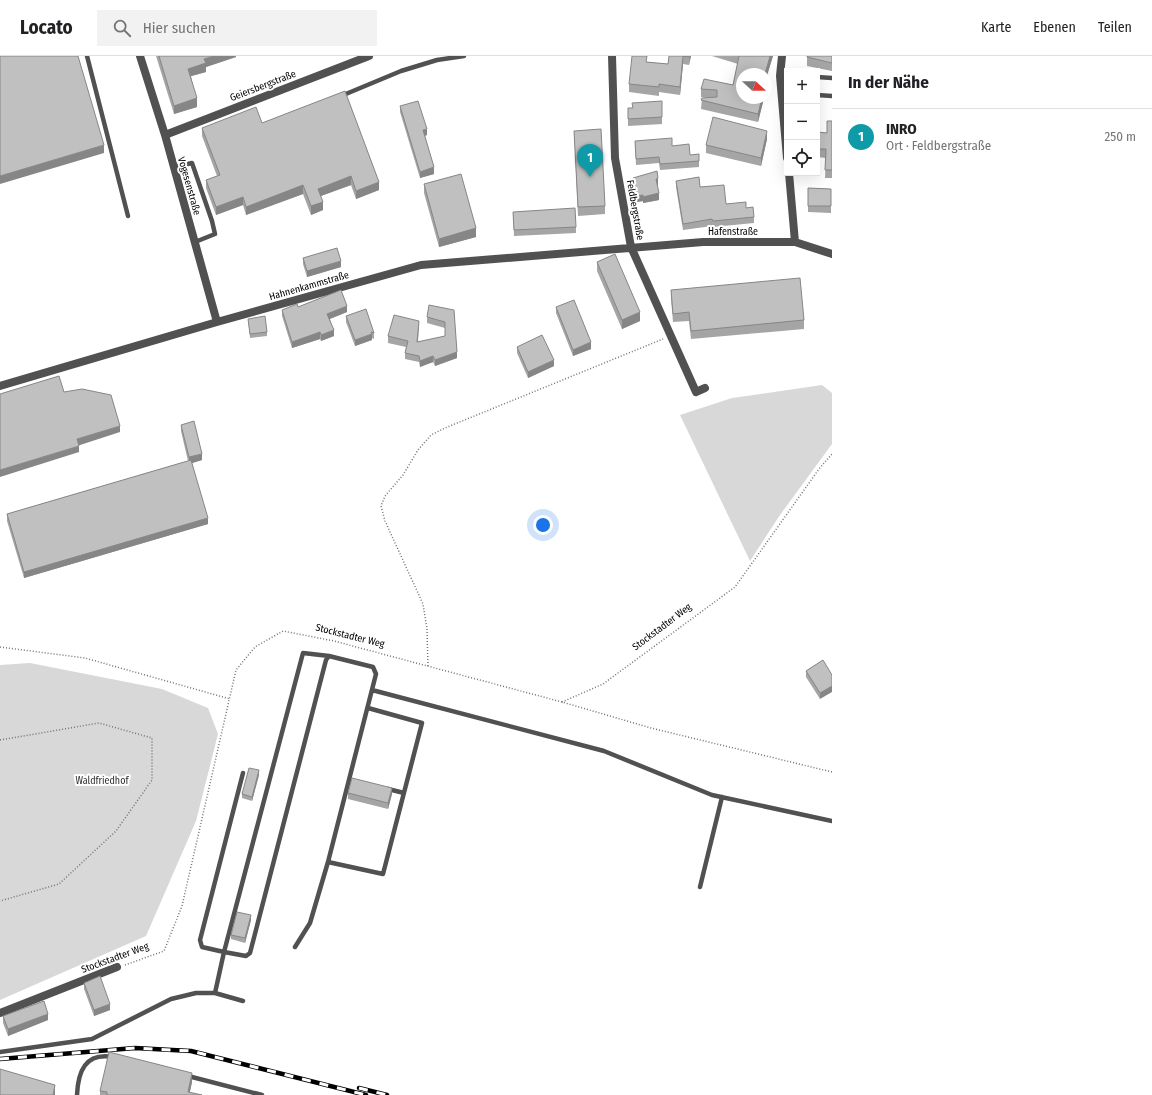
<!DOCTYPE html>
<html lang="de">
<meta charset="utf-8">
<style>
:root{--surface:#fff;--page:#f2f2f2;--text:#202124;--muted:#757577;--line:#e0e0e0;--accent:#000}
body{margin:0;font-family:"Fira Sans Condensed",sans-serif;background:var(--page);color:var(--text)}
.controls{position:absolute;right:12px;top:12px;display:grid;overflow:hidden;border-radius:0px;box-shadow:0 4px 16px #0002}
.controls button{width:36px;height:36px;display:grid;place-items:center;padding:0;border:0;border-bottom:1px solid var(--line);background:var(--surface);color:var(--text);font:20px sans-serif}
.compass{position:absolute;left:736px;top:12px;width:36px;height:36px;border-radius:50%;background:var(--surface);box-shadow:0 4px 16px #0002;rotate:111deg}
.you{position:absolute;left:543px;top:469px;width:14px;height:14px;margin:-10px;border:3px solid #fff;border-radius:50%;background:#1a73e8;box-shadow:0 0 0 6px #1a73e833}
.badge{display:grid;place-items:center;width:26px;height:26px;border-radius:50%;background:var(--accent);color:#fff;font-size:13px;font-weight:700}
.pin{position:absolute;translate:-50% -33px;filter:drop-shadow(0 1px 2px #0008)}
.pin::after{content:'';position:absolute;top:21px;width:14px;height:12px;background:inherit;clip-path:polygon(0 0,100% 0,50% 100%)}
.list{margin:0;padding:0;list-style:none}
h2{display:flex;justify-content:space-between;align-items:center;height:52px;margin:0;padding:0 16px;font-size:17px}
h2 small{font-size:13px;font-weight:400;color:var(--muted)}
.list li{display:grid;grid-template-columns:26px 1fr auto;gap:12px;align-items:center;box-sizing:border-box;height:56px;padding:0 16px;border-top:1px solid var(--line)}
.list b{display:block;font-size:15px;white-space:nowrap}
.list p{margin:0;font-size:13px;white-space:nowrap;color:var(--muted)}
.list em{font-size:13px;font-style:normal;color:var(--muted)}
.icon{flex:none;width:22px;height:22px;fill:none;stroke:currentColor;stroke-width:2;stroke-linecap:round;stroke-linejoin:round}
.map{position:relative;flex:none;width:832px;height:1039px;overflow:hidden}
header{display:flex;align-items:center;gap:24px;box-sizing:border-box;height:56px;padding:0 20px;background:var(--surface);border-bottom:1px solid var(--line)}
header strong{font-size:19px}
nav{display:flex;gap:22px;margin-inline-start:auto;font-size:14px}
.search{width:280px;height:36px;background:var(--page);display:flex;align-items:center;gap:10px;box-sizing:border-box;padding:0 14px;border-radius:0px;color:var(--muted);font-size:15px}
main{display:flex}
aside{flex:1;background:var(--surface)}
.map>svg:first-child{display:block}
.green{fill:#d8d8d8}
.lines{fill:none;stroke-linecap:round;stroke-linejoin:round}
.path{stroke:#737373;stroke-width:1.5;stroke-dasharray:1 2;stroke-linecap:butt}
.service{stroke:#515151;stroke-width:4.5}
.minor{stroke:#515151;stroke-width:8}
.rail-casing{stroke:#000;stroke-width:4.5}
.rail{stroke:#fff;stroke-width:3;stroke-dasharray:9;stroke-linecap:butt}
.wall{fill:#a5a5a5}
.shaded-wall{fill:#868686}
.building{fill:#c0c0c0;stroke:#868686}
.labels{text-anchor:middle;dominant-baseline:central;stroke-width:4;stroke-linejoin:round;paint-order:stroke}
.street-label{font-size:10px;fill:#000;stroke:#fff}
.park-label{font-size:10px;fill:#2f2f2f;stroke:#fff}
</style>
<header>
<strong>Locato</strong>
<div class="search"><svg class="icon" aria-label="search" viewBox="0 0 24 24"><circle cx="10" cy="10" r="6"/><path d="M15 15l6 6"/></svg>Hier suchen</div>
<nav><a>Karte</a><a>Ebenen</a><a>Teilen</a></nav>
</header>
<main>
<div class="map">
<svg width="832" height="1039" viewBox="0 0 832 1039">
<rect width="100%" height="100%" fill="#fff"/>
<path class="green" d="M822 329 832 337V388L780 459 750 505 680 359 732 342Z
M30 607 162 633 208 652 218 678 196 765 146 880 0 944V609Z"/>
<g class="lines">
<path class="path" d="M0 591 85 602 230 643
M428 610 427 573 423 548 385 465 381 450 385 440 403 419 418 394 431 379 445 372 663 283
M562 646 603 628 735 531 819 413 832 398
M0 684 99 667 152 682V724L116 775 59 828 0 845
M125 909 164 895 182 850 236 614 255 591 283 575 334 585 562 646 651 672 832 716"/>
<path class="service" d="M87 0 128 160
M817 21 832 22
M817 39 832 40
M341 40 401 15 437 4 464 0
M174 111 192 107 212 165 215 178 195 186
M372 634 604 695 712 739 832 765
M243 717 200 884 202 891 224 896 303 597 329 600
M388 733 404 737
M328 806 383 818 422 667 368 652
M700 831 722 741
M215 937 224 896 246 900 250 897 326 604 329 600 373 611 376 618 328 806 310 867 295 891
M0 996 92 983 171 943 196 937H215L243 945
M188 1020 262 1039
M77 1039C78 1016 85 996 113 1001"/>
<path class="minor" d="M140 0 165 79 217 266
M612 0 615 102 631 191 696 336 705 332
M782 0 780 20 787 102
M165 79 369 0
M789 117 795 186
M0 330 217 266 421 209 703 186H795L832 198
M0 957 117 911"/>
<defs>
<path id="rail" d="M0 1003 135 992 191 995 366 1039
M359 1032 387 1039"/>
</defs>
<use href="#rail" class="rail-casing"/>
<use href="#rail" class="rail"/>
</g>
<path class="wall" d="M156 0H236V1L206 11V16L191 20 197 51 174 58Z
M669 0H691L689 9 683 8 680 39 659 36V40L629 36V28L647 6 668 8Z
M712 0H773L767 20V28L766 31V18L764 42 758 66 701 53 702 42H709L701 41V33L733 29 738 8Z
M832 0V15L807 10V1Z
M662 45V68L628 70V52H633Z
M400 50 427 79 425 80 434 118 420 122 400 56Z
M832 65V122H825L826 102 817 101V76L827 77Z
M262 67 379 134 356 143 351 129 321 140 323 154 311 159 303 138 246 159 243 149 216 159 206 132V124L217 120 202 80V72Z
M574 75 605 150V158L578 160Z
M767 83 761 110 706 97V89Z
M635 85 672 90 690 99 699 105V111L660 114 659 107 636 109Z
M633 122 658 129H657L659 144 643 147V145L637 146 633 128Z
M676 125 700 131 726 148 746 152 754 161V167L713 171 712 170 683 174 676 131Z
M424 128 476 181 439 191 424 137Z
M808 132 831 133V157L808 156Z
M513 156 576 171V177L514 180Z
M303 202 341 211 307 221 303 208Z
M597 206 640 265 622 273 597 215Z
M671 234 804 264V273L691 283 689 265 673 266 671 242Z
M298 251 347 256 330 263 334 280 321 285 320 283 292 292 282 260V254Z
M556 251 591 293 573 300 556 257Z
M454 254 457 302 435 310 433 306 420 311 419 306 405 303V297L406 291 388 287V280L419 271 418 286 445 280V272L427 267V261Z
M346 260 374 277V283L372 282V284L355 290 346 266Z
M248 263 267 276V280L250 282Z
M517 291 554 310 528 322 517 297Z
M181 369 202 404 192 407 208 468 24 522 7 465V458L188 405 181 375Z
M823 604 820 643 806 621V615Z
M259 719 252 745 242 742V738Z
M348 737 392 738 388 753 348 743Z
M251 864 245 887 231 883V879Z
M84 927 110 954 94 960 84 933Z
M3 960 48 964 8 980 3 967Z
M192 1026 190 1036 202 1039H100V1035Z"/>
<path class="shaded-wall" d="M214 0H236V1L206 11V16L188 21V13L204 3Z
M683 0V8L680 39V31Z
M690 0H691L689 9Z
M770 0H773L766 22V18H765Z
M767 20V28L766 31V23Z
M197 42V51L174 58V50Z
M762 42H764L758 66V58Z
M427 73V79L423 80V74Z
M767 75V83L761 110V102Z
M104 89V97L0 128V120Z
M434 111V118L420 122V116Z
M351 120V129L318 141V133Z
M658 122V129H656V123Z
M379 126V134L356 143V135Z
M303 129V138L246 159V151Z
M659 137V144L643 147V141Z
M643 139V145L637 146V140Z
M243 141V149L216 159V151Z
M323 146V154L311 159V150Z
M476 172V181L439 191V183Z
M341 205V211L307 221V215Z
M347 250V256L327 264V258Z
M640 256V265L622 273V264Z
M334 274V280L321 285V279Z
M320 276V283L292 292V286Z
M372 278V284L355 290V284Z
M591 286V293L573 300V294Z
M457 296V302L435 310V304Z
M433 300V306L420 311V305Z
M554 304V310L528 322V316Z
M120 370V376L77 390V383Z
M79 390V396L0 421V414Z
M202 398V404L189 408V401Z
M208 462V468L24 522V516Z
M832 630V636L820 643V637Z
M259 714V719L252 745V741Z
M392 732V738L388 753V747Z
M251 859V864L245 887V882Z
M110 948V954L94 960V954Z
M48 958V964L8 980V973Z
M192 1017V1026L189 1039 188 1036Z
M55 1029V1039H53Z"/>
<path class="building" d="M0 0H78L104 89 0 120Z
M159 0H214L204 3 206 7 188 13 197 42 174 50Z
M632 0H647L646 6 668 8 669 0H690L689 1 683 0 680 31 659 28V31L629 28Z
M739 0H770L765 18H742V42H762L758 58 701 44 702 42 717 41V34L701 33 704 23 733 29Z
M807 0H832V7L807 1Z
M345 35 379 126 356 135 351 120 318 133 323 146 311 150 303 129 246 151 243 141 216 151 206 124 220 119 202 72 256 51 262 67Z
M418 45 427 73 423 74 434 111 420 116 400 50Z
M662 45V61L628 63V52H633L632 47Z
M713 61 767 75 761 102 706 89Z
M827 65H832V114H825L826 93H817V76L827 77Z
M601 73 605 150 578 151 574 75Z
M672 82V90L689 88 690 99 699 98V105L660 108 659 101 636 103 635 85Z
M657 115 658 122 656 123 659 137 643 141V139L637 140 633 122Z
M461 118 476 172 439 183 424 128Z
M699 121 700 131 724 129 726 148 746 146V152L753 151 754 161 713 165 712 163 683 168 676 125Z
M808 132 831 133V150H808Z
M575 152 576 171 514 174 513 156Z
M337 192 341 205 307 215 303 202Z
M615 198 640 256 622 264 597 206Z
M800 222 804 264 691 275 689 256 673 258 671 234Z
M341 234 347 250 327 258 334 274 321 279 320 276 292 286 282 254 297 248 298 251Z
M574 244 591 286 573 294 556 251Z
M429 249 454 254 457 296 435 304 433 300 420 305 419 300 405 297 408 285 388 280 394 259 419 265 417 286 445 280V266L427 261Z
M366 253 374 277 371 276 372 278 355 284 346 260Z
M265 260 267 276 250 278 248 263Z
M542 279 554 304 528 316 517 291Z
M59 320 64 336 82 333 111 339 120 370 77 383 79 390 0 414V338Z
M194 365 202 398 189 401 181 369Z
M191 404 208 462 24 516 7 458Z
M823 604 832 619V630L820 637 806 615Z
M249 712 259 714 252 741 242 738Z
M352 722 392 732 388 747 348 737Z
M237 856 251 859 245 882 231 879Z
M100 920 110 948 94 954 84 927Z
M44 945 48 958 8 973 3 960Z
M109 996 192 1017 188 1036 202 1039H107V1036L100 1035Z
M0 1013 55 1029 53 1039H0Z"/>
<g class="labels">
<g class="street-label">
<text transform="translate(263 30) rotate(-21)">Geiersbergstraße</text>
<text transform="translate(189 130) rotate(74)">Vogesenstraße</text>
<text transform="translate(635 154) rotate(80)">Feldbergstraße</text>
<text x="733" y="176">Hafenstraße</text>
<text transform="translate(309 230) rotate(-16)">Hahnenkammstraße</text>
<text transform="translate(662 571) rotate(-37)">Stockstadter Weg</text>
<text transform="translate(350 580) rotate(14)">Stockstadter Weg</text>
<text transform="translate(115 902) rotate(-20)">Stockstadter Weg</text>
</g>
<g class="park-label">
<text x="102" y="725">Waldfriedhof</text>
</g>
</g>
</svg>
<div class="controls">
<button>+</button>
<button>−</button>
<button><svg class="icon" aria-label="locate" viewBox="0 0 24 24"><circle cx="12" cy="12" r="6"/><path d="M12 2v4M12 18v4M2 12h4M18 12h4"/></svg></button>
</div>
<svg class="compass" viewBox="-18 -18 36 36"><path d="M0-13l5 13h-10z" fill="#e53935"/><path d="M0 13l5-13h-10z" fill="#757577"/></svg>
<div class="you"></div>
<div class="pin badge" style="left:590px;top:121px;background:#0f9aa8">1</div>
</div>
<aside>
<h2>In der Nähe<small></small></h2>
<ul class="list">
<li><span class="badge" style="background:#0f9aa8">1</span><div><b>INRO</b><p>Ort · Feldbergstraße</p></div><em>250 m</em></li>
</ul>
</aside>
</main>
